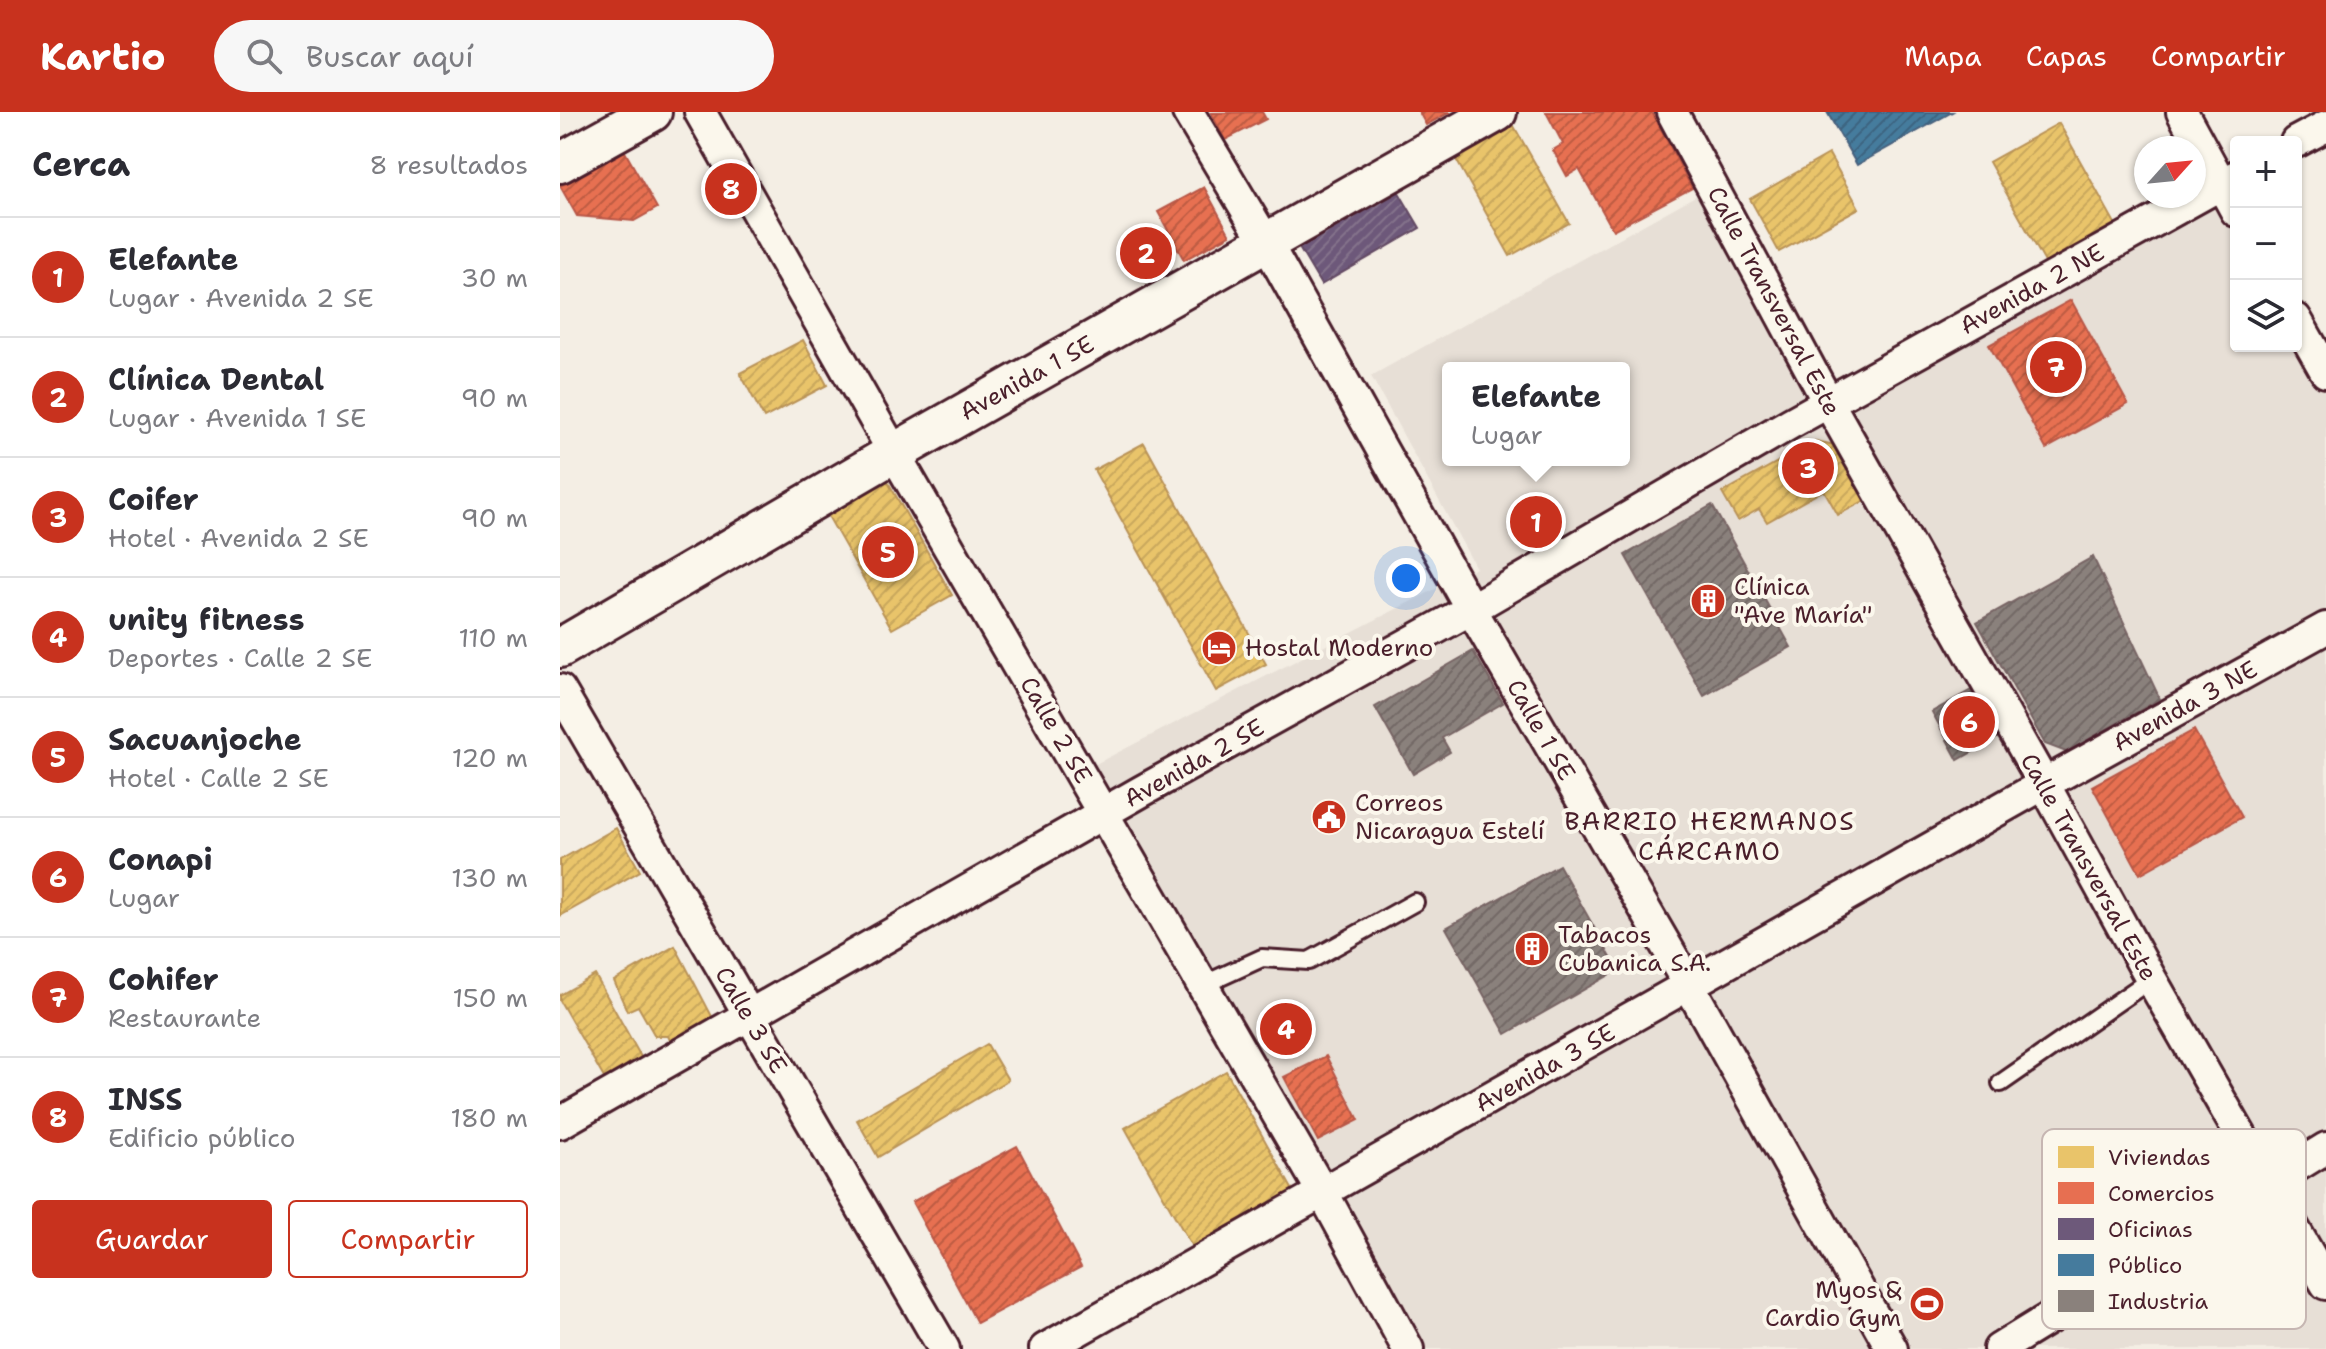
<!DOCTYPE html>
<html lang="es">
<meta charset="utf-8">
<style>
:root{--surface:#fff;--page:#f7f7f7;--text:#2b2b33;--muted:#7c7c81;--line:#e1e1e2;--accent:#c8321e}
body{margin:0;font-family:"Shantell Sans",sans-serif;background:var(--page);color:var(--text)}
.controls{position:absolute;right:24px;top:24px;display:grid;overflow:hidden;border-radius:8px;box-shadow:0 2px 6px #0004}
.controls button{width:72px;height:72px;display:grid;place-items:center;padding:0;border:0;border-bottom:2px solid var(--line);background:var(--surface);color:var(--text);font:40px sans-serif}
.compass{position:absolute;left:1574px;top:24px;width:72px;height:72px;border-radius:50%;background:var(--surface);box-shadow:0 2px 6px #0004;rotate:63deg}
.you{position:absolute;left:846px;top:466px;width:28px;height:28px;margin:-20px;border:6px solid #fff;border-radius:50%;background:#1a73e8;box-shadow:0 0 0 12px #1a73e833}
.badge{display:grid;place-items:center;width:52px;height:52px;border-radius:50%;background:var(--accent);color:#fff;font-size:26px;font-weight:700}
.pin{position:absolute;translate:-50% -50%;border:4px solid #fff;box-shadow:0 2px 8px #0006}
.popup{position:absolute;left:882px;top:250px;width:188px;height:104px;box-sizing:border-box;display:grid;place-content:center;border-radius:8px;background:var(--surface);filter:drop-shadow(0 2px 6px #0005);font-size:26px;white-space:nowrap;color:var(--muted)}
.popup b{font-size:30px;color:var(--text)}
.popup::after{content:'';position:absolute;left:50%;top:100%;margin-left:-16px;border:16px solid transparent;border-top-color:var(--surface)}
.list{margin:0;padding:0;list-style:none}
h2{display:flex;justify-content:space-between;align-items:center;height:104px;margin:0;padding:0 32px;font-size:34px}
h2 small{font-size:26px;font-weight:400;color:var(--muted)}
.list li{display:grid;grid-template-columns:52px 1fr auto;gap:24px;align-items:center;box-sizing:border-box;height:120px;padding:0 32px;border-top:2px solid var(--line)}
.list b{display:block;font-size:30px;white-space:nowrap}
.list p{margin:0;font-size:26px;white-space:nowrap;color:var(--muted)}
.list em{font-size:26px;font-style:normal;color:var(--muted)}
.actions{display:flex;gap:16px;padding:24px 32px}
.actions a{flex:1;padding:18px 0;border:2px solid var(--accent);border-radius:8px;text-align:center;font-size:28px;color:var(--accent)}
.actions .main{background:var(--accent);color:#fff}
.icon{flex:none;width:44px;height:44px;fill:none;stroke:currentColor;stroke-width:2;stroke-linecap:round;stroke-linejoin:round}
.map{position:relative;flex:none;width:1766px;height:1237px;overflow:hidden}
header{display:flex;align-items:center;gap:48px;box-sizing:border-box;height:112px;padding:0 40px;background:var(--accent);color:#fff}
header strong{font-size:38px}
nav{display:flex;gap:44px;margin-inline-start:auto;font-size:28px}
.search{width:560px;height:72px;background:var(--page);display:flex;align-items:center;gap:20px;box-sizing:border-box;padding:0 28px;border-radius:44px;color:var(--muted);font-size:30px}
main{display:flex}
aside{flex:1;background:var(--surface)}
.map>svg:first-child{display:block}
.built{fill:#e7dfd6;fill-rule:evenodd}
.homes{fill:url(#homes-hatch);stroke:#b99257;stroke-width:2}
.shops{fill:url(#shops-hatch);stroke:#b85746;stroke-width:2}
.offices{fill:url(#offices-hatch);stroke:#624862;stroke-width:2}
.public{fill:url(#public-hatch);stroke:#465f7b;stroke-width:2}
.industry{fill:url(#industry-hatch);stroke:#776464;stroke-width:2}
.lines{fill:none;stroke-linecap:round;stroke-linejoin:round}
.service-casing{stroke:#4a1f2b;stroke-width:22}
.minor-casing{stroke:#4a1f2b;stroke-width:36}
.tertiary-casing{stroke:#4a1f2b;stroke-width:44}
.service{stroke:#fbf7ec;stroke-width:16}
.minor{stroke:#fbf7ec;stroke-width:30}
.tertiary{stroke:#fbf7ec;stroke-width:38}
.labels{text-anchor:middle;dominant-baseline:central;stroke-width:8;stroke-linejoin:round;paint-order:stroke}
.street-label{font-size:24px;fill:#4a1f2b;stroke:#fbf7ec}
.poi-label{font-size:24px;fill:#4a1f2b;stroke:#fbf7ec;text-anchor:start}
.neighbourhood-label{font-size:26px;letter-spacing:2px;fill:#4a1f2b;stroke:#fbf7ec}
.key{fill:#fbf7ec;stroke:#c6b6b2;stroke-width:2}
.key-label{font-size:22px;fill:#4a1f2b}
</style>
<header>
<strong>Kartio</strong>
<div class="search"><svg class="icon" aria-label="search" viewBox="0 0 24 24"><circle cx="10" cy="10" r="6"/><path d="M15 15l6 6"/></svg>Buscar aquí</div>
<nav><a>Mapa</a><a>Capas</a><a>Compartir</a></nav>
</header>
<main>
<aside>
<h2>Cerca<small>8 resultados</small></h2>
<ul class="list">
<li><span class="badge">1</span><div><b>Elefante</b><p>Lugar · Avenida 2 SE</p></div><em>30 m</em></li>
<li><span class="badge">2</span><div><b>Clínica Dental</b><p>Lugar · Avenida 1 SE</p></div><em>90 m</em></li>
<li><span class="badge">3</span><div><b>Coifer</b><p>Hotel · Avenida 2 SE</p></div><em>90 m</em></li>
<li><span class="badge">4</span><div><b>unity fitness</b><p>Deportes · Calle 2 SE</p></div><em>110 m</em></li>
<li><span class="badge">5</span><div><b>Sacuanjoche</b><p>Hotel · Calle 2 SE</p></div><em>120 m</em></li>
<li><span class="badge">6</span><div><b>Conapi</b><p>Lugar</p></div><em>130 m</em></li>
<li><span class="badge">7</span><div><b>Cohifer</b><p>Restaurante</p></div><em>150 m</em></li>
<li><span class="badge">8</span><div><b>INSS</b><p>Edificio público</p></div><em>180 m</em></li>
</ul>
<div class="actions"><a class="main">Guardar</a><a>Compartir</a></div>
</aside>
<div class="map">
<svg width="1766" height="1237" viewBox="0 0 1766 1237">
<defs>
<pattern id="homes-hatch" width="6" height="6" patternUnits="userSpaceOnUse" patternTransform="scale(2)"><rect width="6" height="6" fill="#e9c46a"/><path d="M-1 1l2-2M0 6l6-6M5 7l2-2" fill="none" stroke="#c9a85c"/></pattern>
<pattern id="shops-hatch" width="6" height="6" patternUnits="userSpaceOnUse" patternTransform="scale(2)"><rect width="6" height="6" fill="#e76f51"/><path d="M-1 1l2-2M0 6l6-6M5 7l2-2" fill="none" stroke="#bd5b43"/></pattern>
<pattern id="offices-hatch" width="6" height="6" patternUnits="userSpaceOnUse" patternTransform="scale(2)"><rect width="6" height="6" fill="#6d597a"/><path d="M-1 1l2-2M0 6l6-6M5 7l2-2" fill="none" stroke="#84728b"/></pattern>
<pattern id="public-hatch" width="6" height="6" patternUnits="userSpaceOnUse" patternTransform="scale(2)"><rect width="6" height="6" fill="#457b9d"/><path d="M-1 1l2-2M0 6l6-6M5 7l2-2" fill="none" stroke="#3c6480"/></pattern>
<pattern id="industry-hatch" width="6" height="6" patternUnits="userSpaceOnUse" patternTransform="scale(2)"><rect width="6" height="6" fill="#8a817c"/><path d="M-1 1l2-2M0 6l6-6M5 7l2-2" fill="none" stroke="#736966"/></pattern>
</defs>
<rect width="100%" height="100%" fill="#f4eee4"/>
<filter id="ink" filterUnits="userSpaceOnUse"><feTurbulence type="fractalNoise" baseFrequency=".0125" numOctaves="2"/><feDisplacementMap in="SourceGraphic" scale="16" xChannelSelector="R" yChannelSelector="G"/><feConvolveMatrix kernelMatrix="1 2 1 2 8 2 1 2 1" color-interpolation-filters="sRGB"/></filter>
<g filter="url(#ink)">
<path class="built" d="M1661 72 1676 98V234H1736L1766 254V1237H846L520 660 916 456 811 264 1139 82 1249 282 1217 301ZM888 256H1064V348H888Z"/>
<path class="homes" d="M951 9 1009 111 950 144 893 42Z
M1499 11 1557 115 1487 154 1429 50Z
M1269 42 1299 96 1219 140 1190 87Z
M594 124 604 145 579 159 567 138Z
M243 228 267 273 204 306 180 261Z
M1255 329 1275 333 1306 388 1278 403 1264 378 1207 410 1199 397 1178 409 1162 381Z
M584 331 706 552 656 579 534 358Z
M324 363 392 483 332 517 264 397Z
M56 716 80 759 0 804V748Z
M115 834 157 914 114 936 108 924H95L78 894 67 899 54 869Z
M35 863 85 952 48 973 0 889V883Z
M427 932 448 968 318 1045 297 1008Z
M666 959 736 1084 635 1140 565 1016Z"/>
<path class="shops" d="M702 0 706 7 665 28 651 1Z
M859 0H890L866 13Z
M986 0H1092L1132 76 1053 118 1019 57 1007 64 993 38 1003 32Z
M64 38 97 96 74 109 17 104 0 74Z
M644 75 670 123 624 148 598 100Z
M1511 188 1568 292 1486 337 1429 233Z
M1634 618 1682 705 1580 762 1532 674Z
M766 944 799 1008 758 1029 724 965Z
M457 1034 521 1155 417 1211 352 1090Z"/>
<path class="offices" d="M837 77 860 116 761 173 738 134Z"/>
<path class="public" d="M1267 0H1392L1297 53Z"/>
<path class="industry" d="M1152 393 1231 535 1144 584 1065 443Z
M1533 445 1600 587 1506 640 1485 632 1417 510Z
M913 539 943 591 882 626 890 640 853 662 815 595Z
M1420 573 1447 620 1398 648 1372 600Z
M999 753 1058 858 946 922 886 816Z"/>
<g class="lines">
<defs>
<path id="service" d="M643 873 702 846 749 849 855 790
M1441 971 1591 867"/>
<path id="minor" d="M140 0 334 341 763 1081 848 1237
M628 0 707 132 911 497 1130 875 1332 1237
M1112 0 1268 290 1484 672 1591 867 1766 1172
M1622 0 1676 99
M1736 30 1766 14
M1736 207 1766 260
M0 578 384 1237
M0 1011 582 679 911 497 1231 311 1676 64
M485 1237 1484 672 1766 516
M1439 1237 1766 1036"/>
<path id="tertiary" d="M0 51 92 0
M0 536 334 341 937 0"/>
</defs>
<use href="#service" class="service-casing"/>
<use href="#minor" class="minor-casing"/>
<use href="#tertiary" class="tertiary-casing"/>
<use href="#service" class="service"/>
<use href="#minor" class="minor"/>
<use href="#tertiary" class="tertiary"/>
</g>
</g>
<defs>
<symbol id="building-disc" viewBox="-11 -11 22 22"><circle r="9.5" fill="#c8321e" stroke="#fbf7ec"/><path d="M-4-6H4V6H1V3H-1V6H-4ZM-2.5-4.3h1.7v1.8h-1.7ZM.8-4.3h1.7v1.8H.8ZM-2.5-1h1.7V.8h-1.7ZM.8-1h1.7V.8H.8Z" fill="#fff"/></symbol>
<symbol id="hotel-disc" viewBox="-11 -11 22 22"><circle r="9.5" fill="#c8321e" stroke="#fbf7ec"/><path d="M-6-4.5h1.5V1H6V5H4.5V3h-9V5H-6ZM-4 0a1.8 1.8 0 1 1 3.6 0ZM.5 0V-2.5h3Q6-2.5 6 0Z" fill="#fff"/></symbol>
<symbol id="civic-disc" viewBox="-11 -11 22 22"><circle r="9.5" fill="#c8321e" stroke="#fbf7ec"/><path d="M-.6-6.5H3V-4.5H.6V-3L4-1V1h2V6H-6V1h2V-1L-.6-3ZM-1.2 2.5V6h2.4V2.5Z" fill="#fff"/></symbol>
<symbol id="stadium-disc" viewBox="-11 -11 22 22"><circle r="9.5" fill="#c8321e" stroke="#fbf7ec"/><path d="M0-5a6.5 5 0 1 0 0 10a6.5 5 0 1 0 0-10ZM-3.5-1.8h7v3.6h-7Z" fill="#fff"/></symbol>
</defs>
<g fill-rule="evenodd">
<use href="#building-disc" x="1128" y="469" width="40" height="40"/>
<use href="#hotel-disc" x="639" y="516" width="40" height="40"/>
<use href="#civic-disc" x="749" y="685" width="40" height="40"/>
<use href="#building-disc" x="952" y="817" width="40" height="40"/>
<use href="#stadium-disc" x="1347" y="1172" width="40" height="40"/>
</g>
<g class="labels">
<g class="street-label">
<text transform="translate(1472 177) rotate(-29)">Avenida 2 NE</text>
<text transform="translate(1214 189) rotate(62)">Calle Transversal Este</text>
<text transform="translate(467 266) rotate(-29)">Avenida 1 SE</text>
<text transform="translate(1625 594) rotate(-29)">Avenida 3 NE</text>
<text transform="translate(496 618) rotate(60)">Calle 2 SE</text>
<text transform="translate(981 618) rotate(60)">Calle 1 SE</text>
<text transform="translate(634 651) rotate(-29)">Avenida 2 SE</text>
<text transform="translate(1529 755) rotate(61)">Calle Transversal Este</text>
<text transform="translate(191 908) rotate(60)">Calle 3 SE</text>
<text transform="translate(985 956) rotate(-29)">Avenida 3 SE</text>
</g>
<g class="poi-label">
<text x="1174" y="475">Clínica<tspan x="1174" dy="28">"Ave María"</tspan></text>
<text x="685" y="536">Hostal Moderno</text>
<text x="795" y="691">Correos<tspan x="795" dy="28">Nicaragua Estelí</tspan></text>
<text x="998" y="823">Tabacos<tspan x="998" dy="28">Cubanica S.A.</tspan></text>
<text x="1341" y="1178" text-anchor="end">Myos &amp;<tspan x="1341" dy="28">Cardio Gym</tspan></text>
</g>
<g class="neighbourhood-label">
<text x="1150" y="708">BARRIO HERMANOS<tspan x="1150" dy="30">CÁRCAMO</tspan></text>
</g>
</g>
<rect x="1482" y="1017" width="264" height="200" rx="12" class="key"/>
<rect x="1498" y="1034" width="36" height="22" fill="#e9c46a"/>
<rect x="1498" y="1070" width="36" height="22" fill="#e76f51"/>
<rect x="1498" y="1106" width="36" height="22" fill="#6d597a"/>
<rect x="1498" y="1142" width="36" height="22" fill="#457b9d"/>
<rect x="1498" y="1178" width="36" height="22" fill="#8a817c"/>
<g class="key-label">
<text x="1548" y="1053">Viviendas</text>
<text x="1548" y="1089">Comercios</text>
<text x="1548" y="1125">Oficinas</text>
<text x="1548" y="1161">Público</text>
<text x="1548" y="1197">Industria</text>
</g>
</svg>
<div class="controls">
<button>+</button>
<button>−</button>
<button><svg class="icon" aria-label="layers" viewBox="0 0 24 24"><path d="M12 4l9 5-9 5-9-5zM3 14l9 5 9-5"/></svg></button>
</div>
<svg class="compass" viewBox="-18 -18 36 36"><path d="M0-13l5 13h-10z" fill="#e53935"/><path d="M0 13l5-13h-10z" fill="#7c7c81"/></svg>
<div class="you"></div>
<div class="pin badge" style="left:976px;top:410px">1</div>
<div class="popup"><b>Elefante</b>Lugar</div>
<div class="pin badge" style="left:586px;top:141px">2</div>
<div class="pin badge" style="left:1248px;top:356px">3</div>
<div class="pin badge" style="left:726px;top:917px">4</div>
<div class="pin badge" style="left:328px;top:440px">5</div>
<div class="pin badge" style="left:1409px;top:610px">6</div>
<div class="pin badge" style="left:1496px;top:255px">7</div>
<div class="pin badge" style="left:171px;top:77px">8</div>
</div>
</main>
